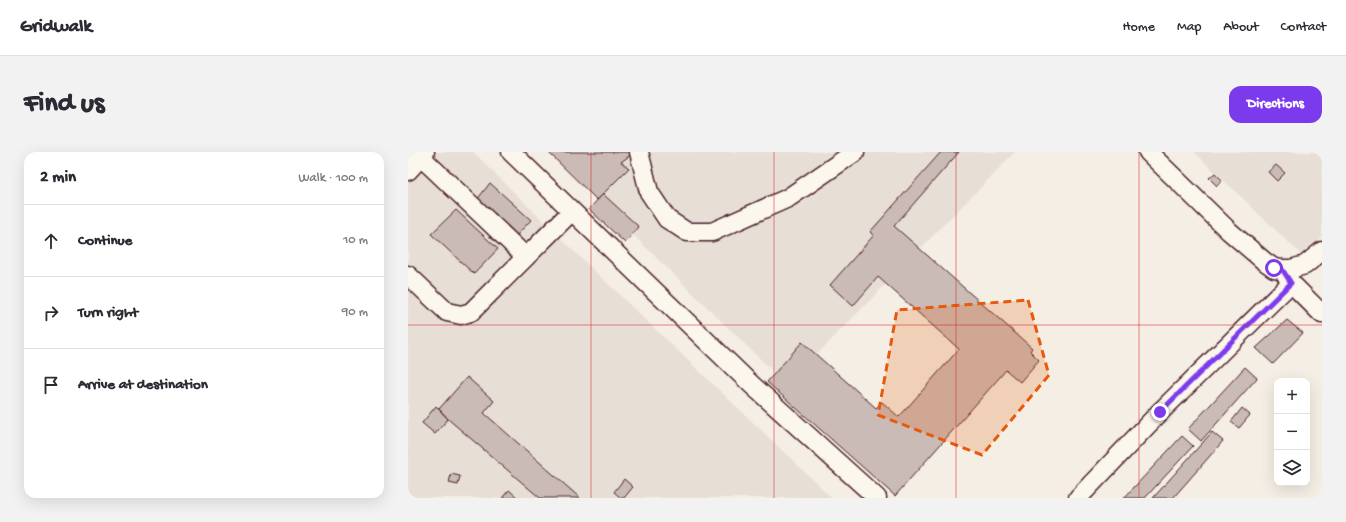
<!DOCTYPE html>
<meta charset="utf-8">
<style>
:root{--surface:#fff;--page:#f2f2f3;--text:#2b2b33;--muted:#7c7c81;--line:#e1e1e2;--accent:#7c3aed}
body{margin:0;font-family:"Gochi Hand",sans-serif;background:var(--page);color:var(--text)}
.controls{position:absolute;right:12px;bottom:12px;display:grid;overflow:hidden;border-radius:8px;box-shadow:0 4px 16px #0002}
.controls button{width:36px;height:36px;display:grid;place-items:center;padding:0;border:0;border-bottom:1px solid var(--line);background:var(--surface);color:var(--text);font:20px sans-serif}
.stop{position:absolute;width:12px;height:12px;margin:-9px;border:3px solid #7c3aed;border-radius:50%;background:#fff}
.stop.end{background:#7c3aed;border-color:#fff;box-shadow:0 1px 4px #0008}
.list{margin:0;padding:0;list-style:none}
h2{display:flex;justify-content:space-between;align-items:center;height:52px;margin:0;padding:0 16px;font-size:17px}
h2 small{font-size:13px;font-weight:400;color:var(--muted)}
.list li{display:grid;grid-template-columns:26px 1fr auto;gap:12px;align-items:center;box-sizing:border-box;height:72px;padding:0 16px;border-top:1px solid var(--line)}
.list b{display:block;font-size:15px;white-space:nowrap}
.list em{font-size:13px;font-style:normal;color:var(--muted)}
.icon{flex:none;width:22px;height:22px;fill:none;stroke:currentColor;stroke-width:2;stroke-linecap:round;stroke-linejoin:round}
.map{position:relative;flex:none;width:914px;height:346px;overflow:hidden;border-radius:12px}
header{display:flex;align-items:center;gap:24px;box-sizing:border-box;height:56px;padding:0 20px;background:var(--surface);border-bottom:1px solid var(--line)}
header strong{font-size:19px}
nav{display:flex;gap:22px;margin-inline-start:auto;font-size:14px}
.intro{display:flex;align-items:center;justify-content:space-between;box-sizing:border-box;height:96px;padding:0 24px}
h1{margin:0;font-size:28px}
.button{padding:10px 18px;border-radius:12px;background:var(--accent);color:#fff;font-size:14px;font-weight:700}
main{display:flex;gap:24px;padding:0 24px}
aside{flex:1;background:var(--surface);border-radius:12px;box-shadow:0 4px 16px #0002}
.map>svg:first-child{display:block}
.built{fill:#e7dfd6}
.building{fill:#cabbb6;stroke:#4a1f2b}
.lines{fill:none;stroke-linecap:round;stroke-linejoin:round}
.minor-casing{stroke:#4a1f2b;stroke-width:21}
.minor{stroke:#fbf7ec;stroke-width:18}
.route{stroke:#7c3aed;stroke-width:5}
.marked{fill:#e8590c;fill-opacity:0.2;stroke:#e8590c;stroke-width:3;stroke-dasharray:8 5;stroke-linejoin:round}
.grid{fill:none;stroke:#d62828;stroke-width:1;stroke-opacity:0.55}
</style>
<header>
<strong>Gridwalk</strong>
<nav><a>Home</a><a>Map</a><a>About</a><a>Contact</a></nav>
</header>
<div class="intro"><h1>Find us</h1><a class="button">Directions</a></div>
<main>
<aside>
<h2>2 min<small>Walk · 100 m</small></h2>
<ul class="list">
<li><svg class="icon" aria-label="ahead" viewBox="0 0 24 24"><path d="M12 20V5M6 11l6-6 6 6"/></svg><div><b>Continue</b></div><em>10 m</em></li>
<li><svg class="icon" aria-label="right" viewBox="0 0 24 24"><path d="M7 20v-9h11M14 6l5 5-5 5"/></svg><div><b>Turn right</b></div><em>90 m</em></li>
<li><svg class="icon" aria-label="arrive" viewBox="0 0 24 24"><path d="M6 21V4h12l-3 4 3 4H6"/></svg><div><b>Arrive at destination</b></div></li>
</ul>
</aside>
<div class="map">
<svg width="914" height="346" viewBox="0 0 914 346">
<rect width="100%" height="100%" fill="#f4eee4"/>
<filter id="ink" filterUnits="userSpaceOnUse"><feTurbulence type="fractalNoise" baseFrequency=".025" numOctaves="2"/><feDisplacementMap in="SourceGraphic" scale="8" xChannelSelector="R" yChannelSelector="G"/><feConvolveMatrix kernelMatrix="1 2 1 2 8 2 1 2 1" color-interpolation-filters="sRGB"/></filter>
<g filter="url(#ink)">
<path class="built" d="M0 0H65L175 108 424 346H0Z
M140 0H607L379 233Z
M786 0H914V84L895 104Z"/>
<path class="building" d="M140 0H221L224 2 213 10 221 16 189 48Z
M533 0H551L486 74 624 196 622 199 631 208 612 230 598 218 487 344 359 230 394 190 468 256 474 250 491 265 551 197 470 125 445 154 422 133 466 83 462 80Z
M868 13 877 21 869 29 860 20Z
M807 21 814 28 809 34 801 26Z
M82 31 123 68 108 84 68 49Z
M195 42 231 75 217 91 181 57Z
M48 58 90 97 66 122 23 82Z
M879 168 895 181 865 212 848 196Z
M837 215 849 226 793 289 780 277Z
M59 225 86 249 76 261 172 346H132L40 267 31 257Z
M28 254 40 267 27 282 14 271Z
M834 256 842 263 831 276 823 270Z
M804 280 815 289 765 346H745Z
M774 284 785 294 737 346H716Z
M43 322 52 324 50 333 41 331Z
M216 327 225 335 216 346H213L206 340Z
M101 338 110 346H94Z"/>
<g class="lines">
<defs>
<path id="minor" d="M103 0 344 233 469 346
M231 0 241 40 259 67 279 80H304L380 46 447 0
M740 0 821 79 856 109 866 116 874 117H883L897 113 914 99
M13 5 118 105
M0 19 17 0
M877 121 883 131 914 162
M0 123 39 160 53 163 63 160 164 59
M670 346 752 260 883 131"/>
</defs>
<use href="#minor" class="minor-casing"/>
<use href="#minor" class="minor"/>
</g>
</g>
<g class="lines" filter="url(#ink)">
<path class="route" d="M752 260 883 131 874 117 866 116"/>
</g>
<path class="marked" d="M620 148 641 223 574 303 470 263 489 158Z"/>
<path class="grid" d="M183 0V346M366 0V346M548 0V346M731 0V346M0 173H914"/>
</svg>
<div class="controls">
<button>+</button>
<button>−</button>
<button><svg class="icon" aria-label="layers" viewBox="0 0 24 24"><path d="M12 4l9 5-9 5-9-5zM3 14l9 5 9-5"/></svg></button>
</div>
<div class="stop" style="left:866px;top:116px"></div>
<div class="stop end" style="left:752px;top:260px"></div>
</div>
</main>
